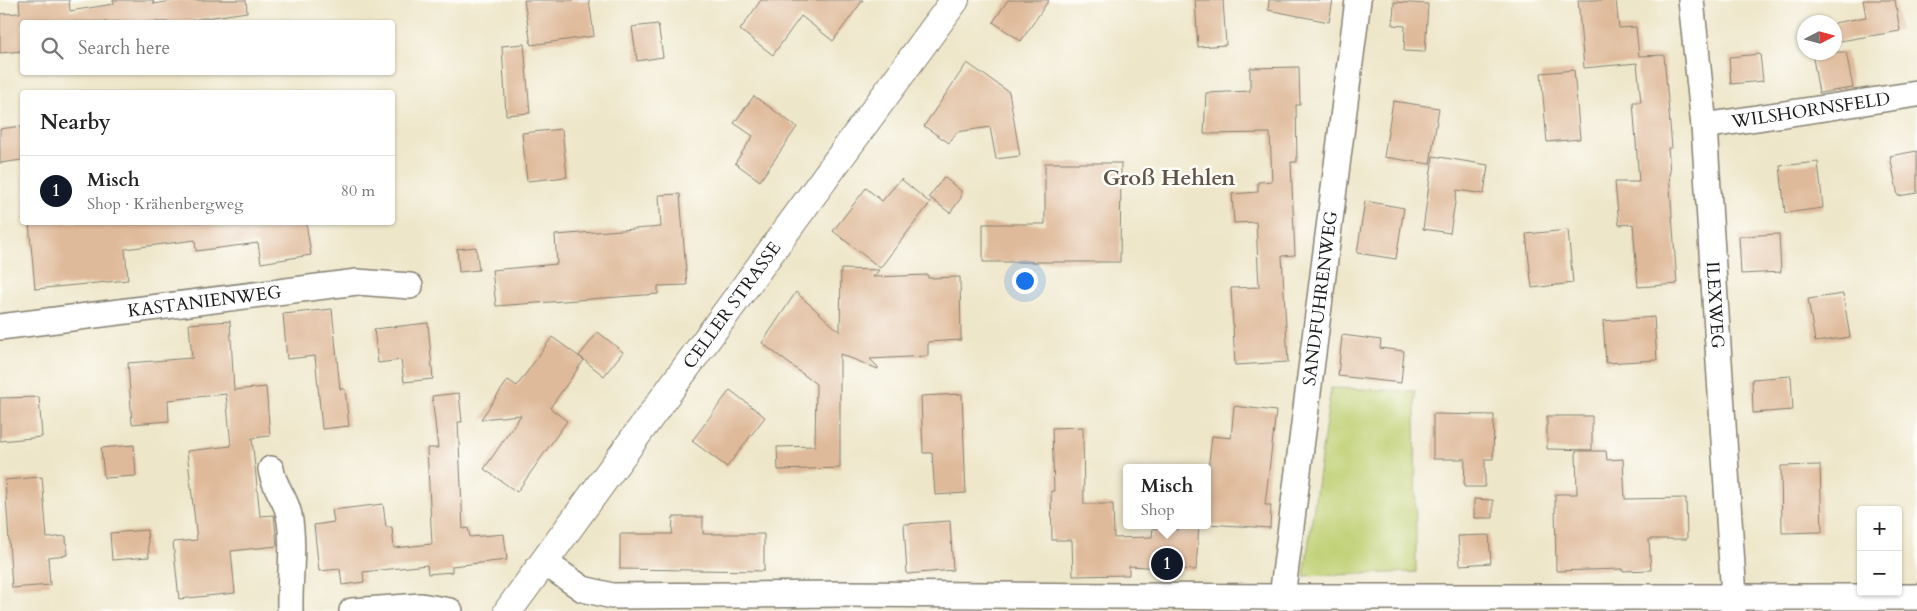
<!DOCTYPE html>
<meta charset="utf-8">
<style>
:root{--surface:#fff;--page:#f6f6f6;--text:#222;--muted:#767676;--line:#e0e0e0;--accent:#111827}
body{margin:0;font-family:Cardo,serif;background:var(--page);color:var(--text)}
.controls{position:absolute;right:15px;bottom:15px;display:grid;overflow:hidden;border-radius:5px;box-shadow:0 1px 4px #0004}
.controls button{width:45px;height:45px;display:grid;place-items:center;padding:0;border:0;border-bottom:1px solid var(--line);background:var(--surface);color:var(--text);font:25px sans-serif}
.compass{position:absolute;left:1797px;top:15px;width:45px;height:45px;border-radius:50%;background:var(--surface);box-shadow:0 1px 4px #0004;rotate:84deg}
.you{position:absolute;left:1024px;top:280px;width:18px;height:18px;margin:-12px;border:4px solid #fff;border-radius:50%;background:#1a73e8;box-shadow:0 0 0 8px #1a73e833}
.badge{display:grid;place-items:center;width:32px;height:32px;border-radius:50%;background:var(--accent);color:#fff;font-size:16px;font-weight:700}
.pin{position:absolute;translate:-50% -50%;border:2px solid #fff;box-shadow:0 1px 5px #0006}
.popup{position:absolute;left:1123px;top:464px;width:88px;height:65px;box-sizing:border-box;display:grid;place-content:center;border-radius:5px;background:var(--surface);filter:drop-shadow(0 1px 4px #0005);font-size:16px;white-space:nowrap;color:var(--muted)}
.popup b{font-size:19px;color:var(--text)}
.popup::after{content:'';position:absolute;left:50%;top:100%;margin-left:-10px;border:10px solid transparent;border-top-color:var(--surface)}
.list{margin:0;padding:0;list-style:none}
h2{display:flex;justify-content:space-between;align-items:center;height:65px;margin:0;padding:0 20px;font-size:21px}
h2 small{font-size:16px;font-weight:400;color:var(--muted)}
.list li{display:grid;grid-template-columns:32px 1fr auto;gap:15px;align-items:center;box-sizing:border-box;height:70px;padding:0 20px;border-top:1px solid var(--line)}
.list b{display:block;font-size:19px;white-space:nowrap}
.list p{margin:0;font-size:16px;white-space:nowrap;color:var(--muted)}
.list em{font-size:16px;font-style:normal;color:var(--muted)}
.icon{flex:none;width:28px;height:28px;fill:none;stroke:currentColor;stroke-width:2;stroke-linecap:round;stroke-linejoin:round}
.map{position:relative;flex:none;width:1917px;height:611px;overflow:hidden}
.search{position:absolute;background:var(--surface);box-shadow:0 1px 4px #0004;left:20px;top:20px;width:375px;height:55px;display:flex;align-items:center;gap:12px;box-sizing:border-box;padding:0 18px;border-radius:5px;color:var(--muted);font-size:19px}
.panel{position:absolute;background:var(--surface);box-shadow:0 1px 4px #0004;left:20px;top:90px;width:375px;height:135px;border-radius:5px}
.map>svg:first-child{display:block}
.green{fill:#becf71;stroke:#6d7646}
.building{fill:#dfba9a}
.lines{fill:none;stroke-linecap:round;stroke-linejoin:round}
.minor-casing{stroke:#858172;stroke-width:28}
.major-casing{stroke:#858172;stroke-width:30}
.minor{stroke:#fff;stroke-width:25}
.major{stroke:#fff;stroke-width:28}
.labels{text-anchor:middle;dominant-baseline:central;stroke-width:5;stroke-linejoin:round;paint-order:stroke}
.street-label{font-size:18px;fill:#1c1c1c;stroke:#fdfcf7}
.district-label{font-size:22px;font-weight:bold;fill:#605348;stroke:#fdfcf7}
</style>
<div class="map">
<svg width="1917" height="611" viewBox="0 0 1917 611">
<rect width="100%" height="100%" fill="#fdfcf7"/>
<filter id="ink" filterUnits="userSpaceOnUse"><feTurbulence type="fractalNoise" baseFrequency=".02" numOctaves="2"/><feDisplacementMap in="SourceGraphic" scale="10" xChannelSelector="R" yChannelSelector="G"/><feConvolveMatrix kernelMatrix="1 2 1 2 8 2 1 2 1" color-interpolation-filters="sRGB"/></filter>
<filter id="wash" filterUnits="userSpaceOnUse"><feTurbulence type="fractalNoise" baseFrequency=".0096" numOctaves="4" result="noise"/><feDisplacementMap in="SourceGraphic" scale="20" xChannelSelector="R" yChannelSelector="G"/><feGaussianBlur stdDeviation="1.12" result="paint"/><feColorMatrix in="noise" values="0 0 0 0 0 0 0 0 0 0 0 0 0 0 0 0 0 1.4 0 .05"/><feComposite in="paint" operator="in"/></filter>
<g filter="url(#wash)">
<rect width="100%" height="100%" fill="#eee6c9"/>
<path class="green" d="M1331 388 1415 391 1416 572 1304 576Z"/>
<g id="blocks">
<path class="building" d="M19 0H69L70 11 114 4 113 0H153L154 4 178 0H246L247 12 192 20 193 22H22V51L0 53V14L20 13Z
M524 0H589L594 36 531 45Z
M761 0H863L833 41 801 16 773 55 740 30Z
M1008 0H1049L1021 41 993 22Z
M1195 0H1223L1226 45 1198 47Z
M1269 0H1333L1329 22 1268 10Z
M1578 0H1616L1619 28 1636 27 1639 56 1664 55 1672 148H1668L1670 173H1669L1677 284 1638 287 1633 224 1619 225 1615 182H1639L1633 102H1641L1637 63 1584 68Z
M1863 0H1895L1900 31 1834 42V23L1866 17Z
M1394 2 1428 4 1425 52 1404 51 1405 26 1393 25Z
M658 24 663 57 637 61 632 27Z
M524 44 530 113 506 115 502 46Z
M1812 52H1846L1853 88 1819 93Z
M1760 54 1763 81 1731 84 1729 57Z
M967 63 1009 92 1020 156 996 159 990 127 957 132 949 143 924 126Z
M1299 67 1300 105H1296L1297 162H1291L1295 255 1282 256 1288 362 1235 365 1231 288 1259 287 1256 222 1234 223 1232 194 1258 192V182L1272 181 1270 133 1204 134 1206 93 1250 91V68Z
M1574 70 1580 139 1547 142 1541 73Z
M754 96 797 127 760 181 735 163 753 136 734 123Z
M1393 101 1439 108 1430 164 1384 157Z
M21 126 22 160 0 163V129Z
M562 129 567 177 527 181 522 133Z
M1917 151V193L1898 196 1890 156Z
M1433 156 1488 165 1484 194 1457 190 1450 233 1423 229Z
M1818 162 1823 208 1785 213 1780 166Z
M1045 163H1121L1120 262H983V224H1045Z
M944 177 961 191V198L950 213 929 197Z
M901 179 930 203 880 268 833 231 866 188 882 201Z
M680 194 687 285 658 286V294L496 306 492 270 557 264 555 235 661 227 659 195Z
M1365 201 1404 208 1396 259 1357 253Z
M29 222H306L311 255 261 263 258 243 196 251 195 240 125 249 128 280 35 289Z
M1568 230 1573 283 1532 288 1526 234Z
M1779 234 1781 272 1741 274 1739 236Z
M476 247 479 270 459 272 457 249Z
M841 269 879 270 873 277 928 275V278L960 277 961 340 928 342V356L870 359 878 367V369L840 354V468L778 470 777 447 815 446 816 384 762 343 796 292 840 332Z
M1843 294 1850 337 1815 342 1808 299Z
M332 309 340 389H345L349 426 322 429 315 356 287 359 283 314Z
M1654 317 1657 360 1606 363 1603 321Z
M230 321 234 390 266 387 270 436 252 438 260 516 274 515 277 546 231 551 235 593 179 599 173 542 197 540 187 451 231 446 226 394 168 400 169 421 132 424 128 363 192 358 189 324Z
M428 323 433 379 404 382 401 360 378 363 374 329Z
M598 332 623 352 604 376 584 360 550 408 567 421 517 492 484 469 521 415 481 419 508 380 517 386 552 337 584 360 579 356Z
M1342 335 1381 340 1380 348 1404 351 1401 383 1338 376Z
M1791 376 1793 410 1753 413 1752 379Z
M730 390 765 417 727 467 692 441Z
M459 393 462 422H458L463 529 468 528 470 537 504 534 507 560 452 566V572L428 574 427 565 363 572 364 582 342 585 340 569 319 571 314 525 334 522 332 510 383 504 386 527H392L394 548 432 544 427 448H438L432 396Z
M962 394 966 493 935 495 932 453H923L921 396Z
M39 397 42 437 0 441V398Z
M1234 406 1276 411 1265 505H1271L1270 528 1207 524V478L1212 436 1231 438Z
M1433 414 1494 415 1493 459H1485V487H1464L1465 459H1433Z
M1547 416H1592V450L1547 449Z
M1083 427 1084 504H1113L1114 538 1152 537 1153 528 1178 530V525H1199L1196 570 1129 566V575L1073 576 1072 540H1052L1051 491H1054L1052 428Z
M134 445 136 476 104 478 101 448Z
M1576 451H1606L1607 460 1623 459 1625 499 1686 498 1687 539H1649L1651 570 1622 571V569L1556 571 1555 494H1577Z
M1820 465 1822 532 1782 533 1781 466Z
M42 477 47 538 66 536 67 555 48 557 50 585 12 588 5 480Z
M1474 499 1493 500V518H1474Z
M673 517H703V534H764V571L620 569V534H672Z
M950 521 953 570 907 574 904 524Z
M147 530 149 557 112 560 110 533Z
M1489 535 1491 563 1460 565 1458 536Z"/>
</g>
</g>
<g filter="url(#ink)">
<use href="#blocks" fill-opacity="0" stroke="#858172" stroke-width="1"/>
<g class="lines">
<defs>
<g id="minor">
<path id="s1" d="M1691 0 1704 126 1734 597 1733 611"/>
<path id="s2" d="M1704 126 1917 94"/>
<path id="s3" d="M0 327 357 282 410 286"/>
<path d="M271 469C273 486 286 498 289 515 295 547 289 579 290 611"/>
<path d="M544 562 583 589 612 596 842 594 1282 597H1917"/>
<path id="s4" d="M1282 597 1358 0"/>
<path d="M352 611 421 606 450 611"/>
</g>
<g id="major">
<path id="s5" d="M508 611 955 0"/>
</g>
</defs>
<use href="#minor" class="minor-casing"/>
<use href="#major" class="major-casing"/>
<use href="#minor" class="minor"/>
<use href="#major" class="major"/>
</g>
</g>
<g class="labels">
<g class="street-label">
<text stroke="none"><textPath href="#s2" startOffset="108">WILSHORNSFELD</textPath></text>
<text stroke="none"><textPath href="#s4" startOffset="301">SANDFUHRENWEG</textPath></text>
<text stroke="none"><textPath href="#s3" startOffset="206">KASTANIENWEG</textPath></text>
<text stroke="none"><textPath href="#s1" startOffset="306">ILEXWEG</textPath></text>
<text stroke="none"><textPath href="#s5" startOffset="379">CELLER STRASSE</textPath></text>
</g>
<g class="district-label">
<text x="1169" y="178">Groß Hehlen</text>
</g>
</g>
</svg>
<div class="controls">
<button>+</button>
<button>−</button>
</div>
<svg class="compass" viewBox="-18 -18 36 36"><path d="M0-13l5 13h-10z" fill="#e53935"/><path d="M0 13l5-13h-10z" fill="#767676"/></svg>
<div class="you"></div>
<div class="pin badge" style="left:1167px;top:564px">1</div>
<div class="popup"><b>Misch</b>Shop</div>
<div class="search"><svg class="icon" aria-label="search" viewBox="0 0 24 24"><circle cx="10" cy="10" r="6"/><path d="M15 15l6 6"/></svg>Search here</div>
<section class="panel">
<h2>Nearby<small></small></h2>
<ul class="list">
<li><span class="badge">1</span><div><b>Misch</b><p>Shop · Krähenbergweg</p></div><em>80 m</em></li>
</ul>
</section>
</div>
